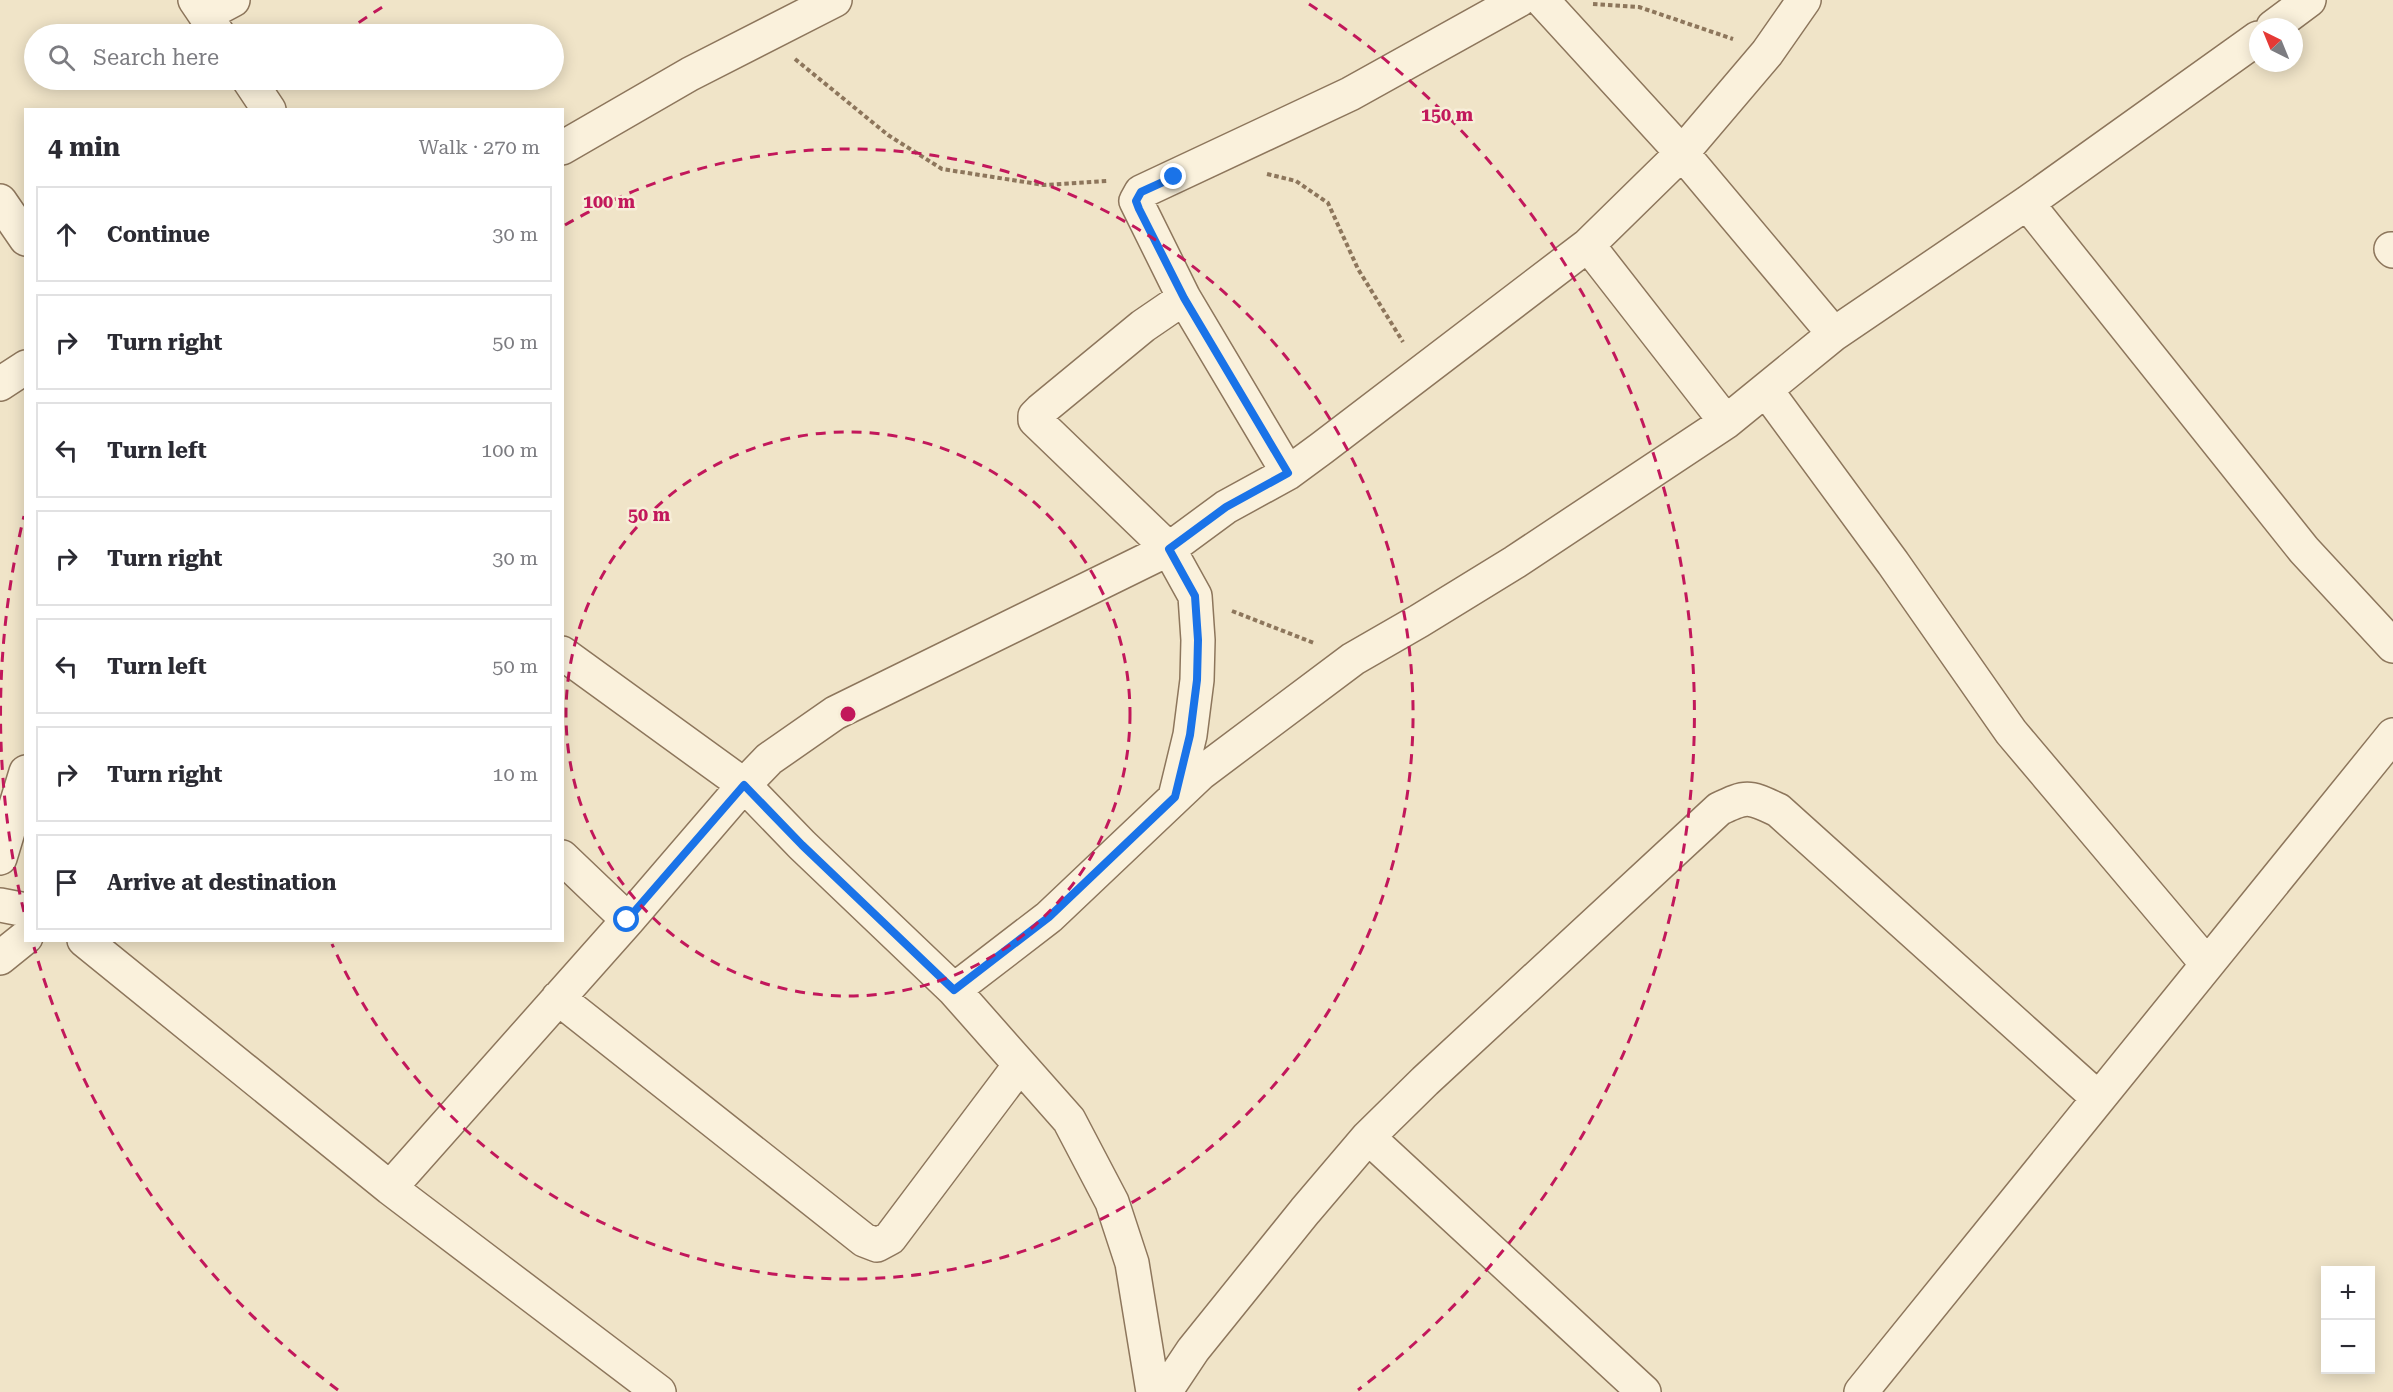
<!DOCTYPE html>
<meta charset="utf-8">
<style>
:root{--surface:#fff;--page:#f7f7f7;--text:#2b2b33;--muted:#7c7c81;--line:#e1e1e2}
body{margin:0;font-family:"Roboto Serif",serif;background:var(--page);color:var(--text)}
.controls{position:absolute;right:18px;bottom:18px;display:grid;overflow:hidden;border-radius:0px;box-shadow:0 3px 15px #0003}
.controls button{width:54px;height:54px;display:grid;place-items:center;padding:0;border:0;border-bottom:2px solid var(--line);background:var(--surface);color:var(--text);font:30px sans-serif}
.compass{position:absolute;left:2249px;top:18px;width:54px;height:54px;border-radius:50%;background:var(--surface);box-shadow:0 3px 15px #0003;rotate:317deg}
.stop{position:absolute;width:18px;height:18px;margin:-14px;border:4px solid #1a73e8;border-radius:50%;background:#fff}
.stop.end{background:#1a73e8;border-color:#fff;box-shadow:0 2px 6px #0008}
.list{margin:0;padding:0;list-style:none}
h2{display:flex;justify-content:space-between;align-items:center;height:78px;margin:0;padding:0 24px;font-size:26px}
h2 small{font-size:20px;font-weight:400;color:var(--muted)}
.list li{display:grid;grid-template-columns:39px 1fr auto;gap:18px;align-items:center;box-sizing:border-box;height:96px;margin:0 12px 12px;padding:0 12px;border:2px solid var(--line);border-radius:0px}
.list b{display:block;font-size:22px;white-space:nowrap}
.list em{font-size:20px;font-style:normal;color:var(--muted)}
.icon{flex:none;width:33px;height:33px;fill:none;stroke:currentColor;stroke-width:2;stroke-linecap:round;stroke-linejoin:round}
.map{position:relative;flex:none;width:2393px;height:1392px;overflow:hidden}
.search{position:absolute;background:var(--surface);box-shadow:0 3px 15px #0003;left:24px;top:24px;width:540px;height:66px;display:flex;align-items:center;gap:15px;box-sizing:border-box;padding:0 21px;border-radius:33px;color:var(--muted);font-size:22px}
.panel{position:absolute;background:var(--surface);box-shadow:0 3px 15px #0003;left:24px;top:108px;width:540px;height:834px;border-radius:0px}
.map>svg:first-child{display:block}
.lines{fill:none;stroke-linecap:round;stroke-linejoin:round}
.street-casing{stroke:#8d765c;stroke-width:36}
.path{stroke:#8d765c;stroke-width:4;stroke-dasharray:4.5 3;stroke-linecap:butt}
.street{stroke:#faf1dc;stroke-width:33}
.route{stroke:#1a73e8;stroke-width:8}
.ring{fill:none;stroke:#c2185b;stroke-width:3;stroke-dasharray:10 8}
.centre{fill:#c2185b;stroke:#f7eed8;stroke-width:3}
.ring-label{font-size:18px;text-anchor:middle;font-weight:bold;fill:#c2185b;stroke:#f7eed8;stroke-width:5;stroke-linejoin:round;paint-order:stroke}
</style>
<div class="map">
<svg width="2393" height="1392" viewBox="0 0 2393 1392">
<rect width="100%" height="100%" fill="#f0e4c8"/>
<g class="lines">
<defs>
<path id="street" d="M195 0 218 34
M1542 0 1682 153 1834 334
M205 15 233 0
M2273 27 2309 0
M249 80 269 110
M562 148 690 74 835 0
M0 201 26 239
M2027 203 2304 550 2393 646
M1588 245 1726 422
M2391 249 2393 251
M0 384 26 367
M1766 390 1893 563 2011 732 2207 964
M1288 473 1184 298 1136 201 1141 192 1350 94 1519 0
M562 653 744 785 802 845 954 990 1069 1120 1112 1202 1132 1263 1153 1392
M1175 797 1190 735 1197 680 1198 640 1195 596 1169 549 1035 420V416L1041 410 1143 326 1184 298
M562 857 628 920
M0 858 26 772
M0 905 26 910
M84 940 390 1188 659 1392
M0 958 26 937
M954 990 1049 917 1201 773 1353 659 1419 621 1515 562 1726 422 1834 334 2027 203 2258 38
M558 998 864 1240 877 1245 890 1238 1020 1065
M1368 1137 1644 1392
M390 1188 628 920 744 785 769 759 835 713 1169 549 1226 507 1288 473 1322 448 1588 245 1682 153 1767 53 1804 0
M1165 1392 1193 1350 1305 1211 1368 1137 1425 1081 1719 809C1748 795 1749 797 1778 810L2098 1098
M1861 1392 2393 735"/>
</defs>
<use href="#street" class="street-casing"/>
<path class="path" d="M1593 4 1639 7 1733 39
M795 59 888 135 942 169 1044 185 1107 181
M1267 174 1296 181 1328 203 1358 269 1403 342
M1232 611 1314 643"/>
<use href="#street" class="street"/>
</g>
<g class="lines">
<path class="route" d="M627 920 744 785 802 845 954 990 1049 917 1175 797 1190 735 1197 680 1198 640 1195 596 1169 549 1226 507 1288 473 1184 298 1139 209 1136 201 1141 192 1174 177"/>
</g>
<g class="ring">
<circle cx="848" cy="714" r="282"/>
<path d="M565 225A565 565 0 1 1 332 944"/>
<path d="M338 1390A847 847 0 0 1 34 947M24 912A847 847 0 0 1 24 516M344 33A847 847 0 0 1 387 4M1309 4A847 847 0 0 1 1358 1390"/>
</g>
<circle cx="848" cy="714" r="9" class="centre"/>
<g class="ring-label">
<text x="1447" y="121">150 m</text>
<text x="609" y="208">100 m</text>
<text x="649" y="521">50 m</text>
</g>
</svg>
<div class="controls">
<button>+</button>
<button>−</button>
</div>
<svg class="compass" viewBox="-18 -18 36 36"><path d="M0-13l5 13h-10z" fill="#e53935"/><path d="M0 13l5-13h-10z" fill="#7c7c81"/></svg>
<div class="stop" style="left:627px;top:920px"></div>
<div class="stop end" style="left:1174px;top:177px"></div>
<div class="search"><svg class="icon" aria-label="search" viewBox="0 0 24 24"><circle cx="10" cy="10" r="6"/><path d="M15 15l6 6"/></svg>Search here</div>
<section class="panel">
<h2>4 min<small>Walk · 270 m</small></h2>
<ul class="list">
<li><svg class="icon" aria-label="ahead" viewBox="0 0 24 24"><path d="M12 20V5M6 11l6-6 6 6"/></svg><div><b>Continue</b></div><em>30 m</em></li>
<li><svg class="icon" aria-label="right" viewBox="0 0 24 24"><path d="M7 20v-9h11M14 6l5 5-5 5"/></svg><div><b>Turn right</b></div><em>50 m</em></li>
<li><svg class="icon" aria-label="left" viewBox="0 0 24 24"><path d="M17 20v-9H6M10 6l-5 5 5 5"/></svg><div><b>Turn left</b></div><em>100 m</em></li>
<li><svg class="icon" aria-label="right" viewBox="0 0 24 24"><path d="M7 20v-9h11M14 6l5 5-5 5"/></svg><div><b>Turn right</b></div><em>30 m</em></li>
<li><svg class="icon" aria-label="left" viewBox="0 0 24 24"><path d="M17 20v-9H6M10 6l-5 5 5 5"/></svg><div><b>Turn left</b></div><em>50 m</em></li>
<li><svg class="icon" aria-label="right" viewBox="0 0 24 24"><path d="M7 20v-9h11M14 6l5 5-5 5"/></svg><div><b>Turn right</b></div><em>10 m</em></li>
<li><svg class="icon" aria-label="arrive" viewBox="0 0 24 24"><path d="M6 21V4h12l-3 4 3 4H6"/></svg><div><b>Arrive at destination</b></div></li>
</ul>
</section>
</div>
